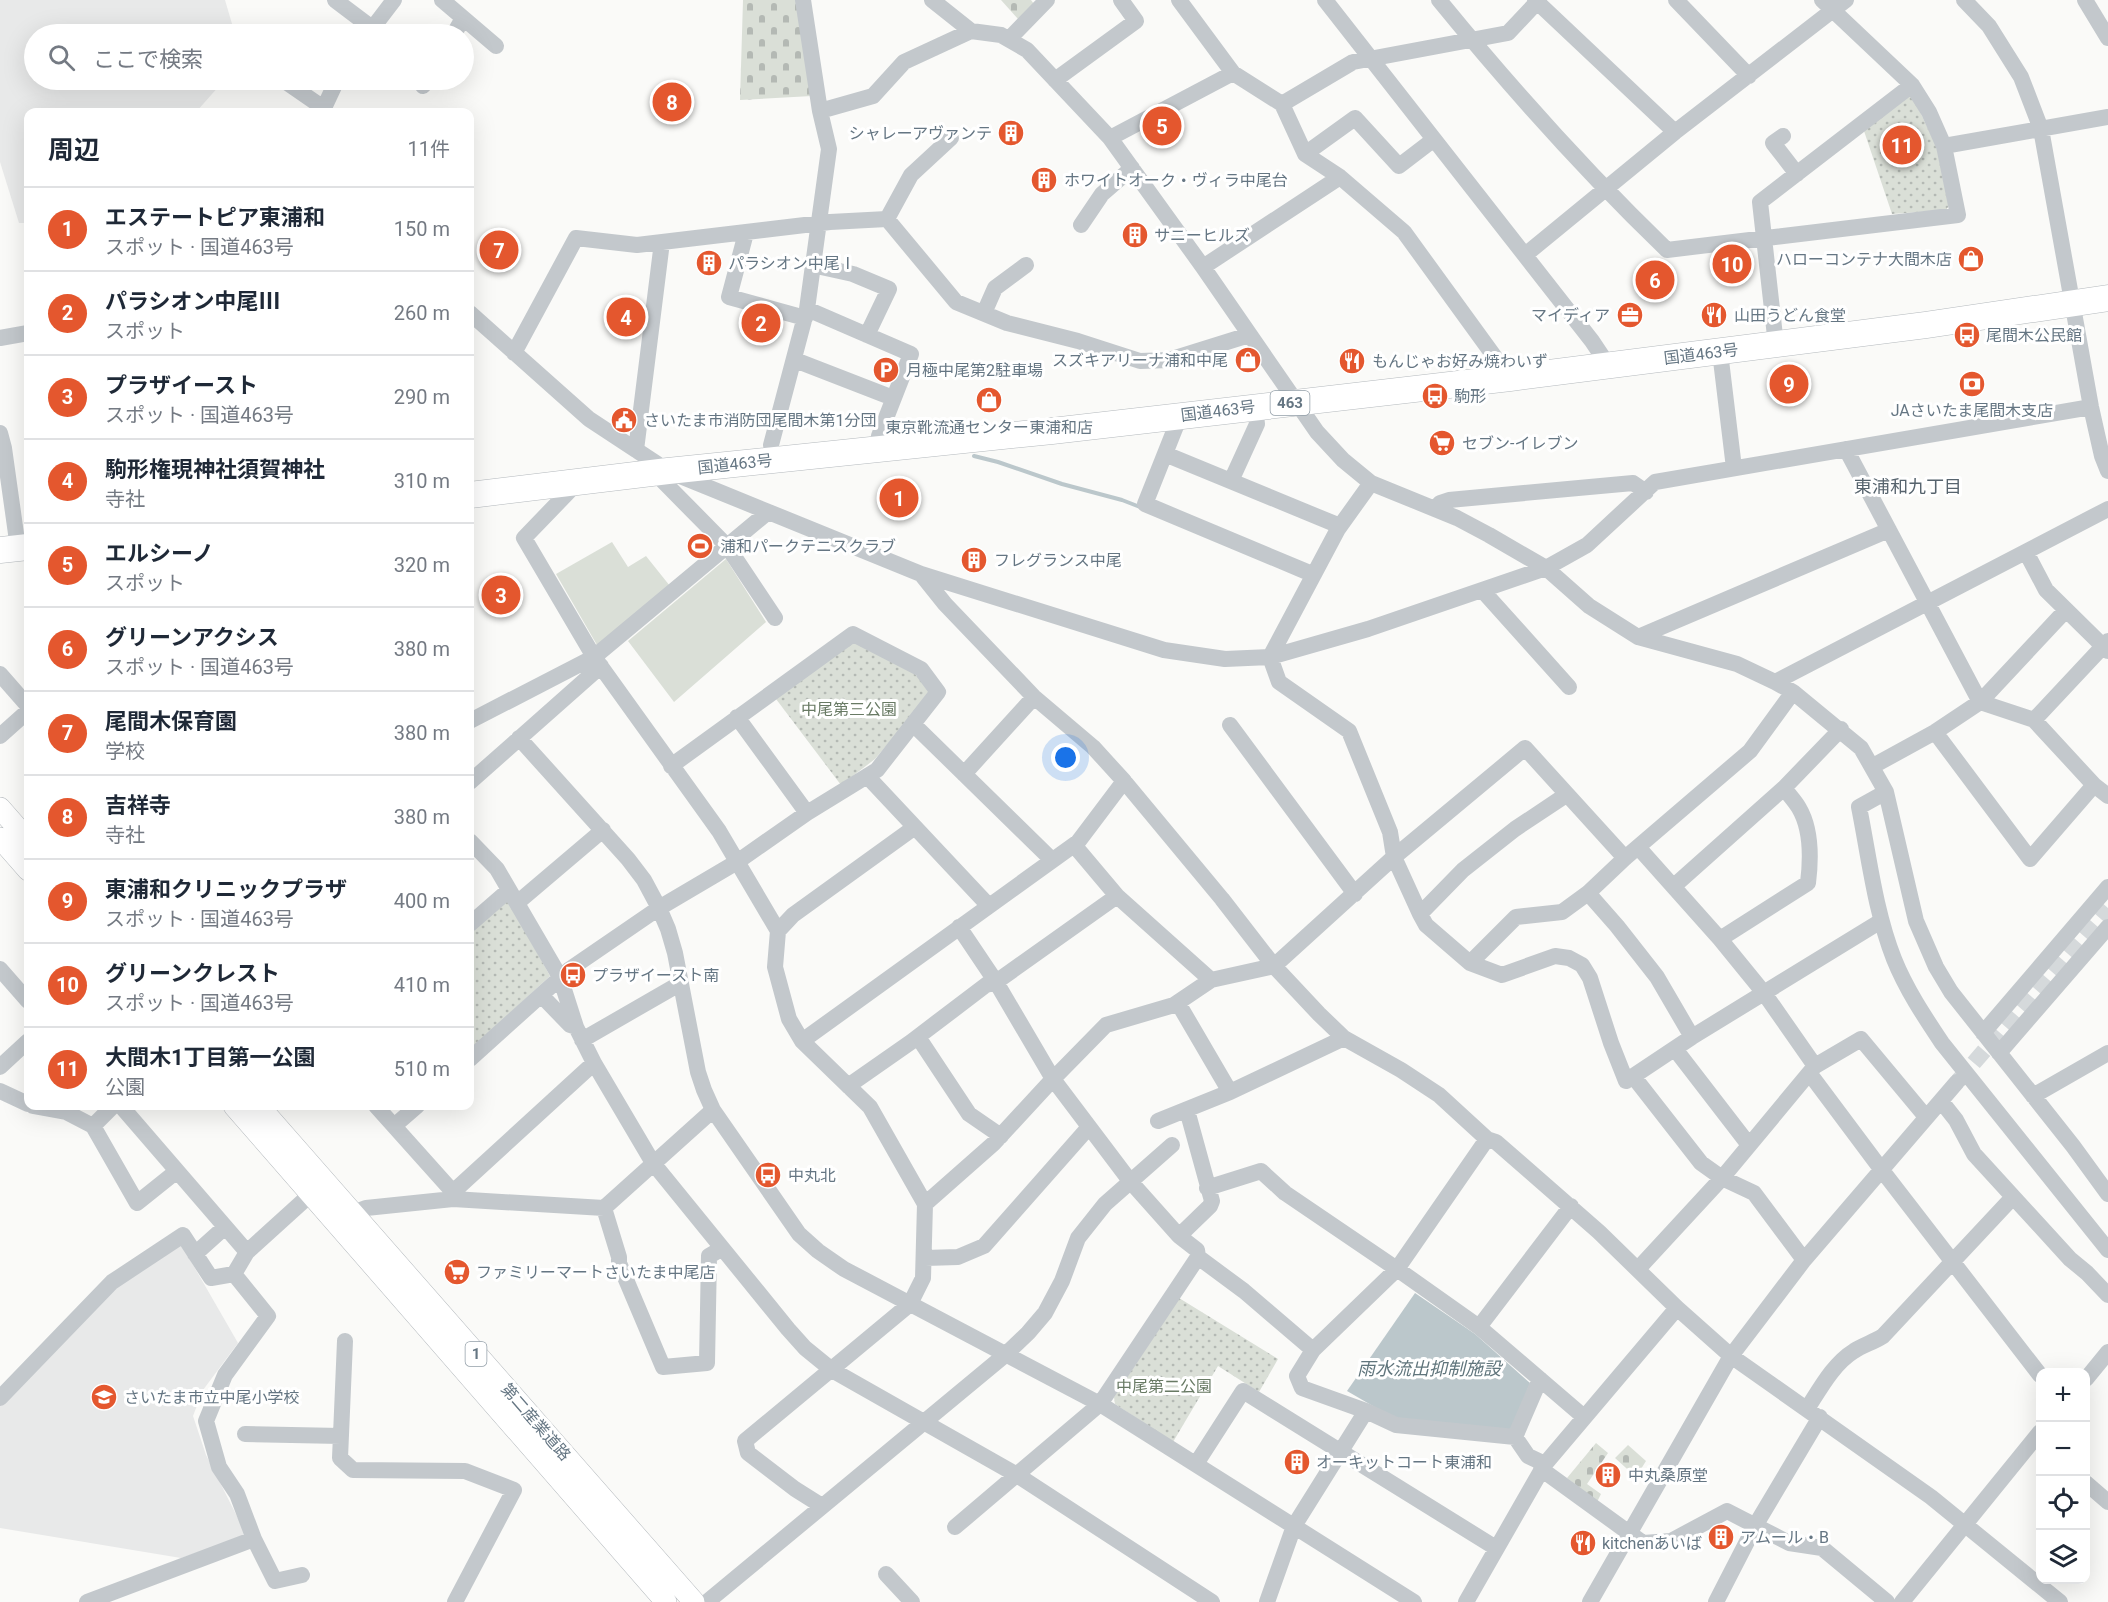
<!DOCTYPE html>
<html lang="ja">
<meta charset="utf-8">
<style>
:root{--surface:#fff;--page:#f2f2f3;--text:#1f2937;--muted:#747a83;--line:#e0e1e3;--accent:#e4572e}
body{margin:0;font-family:Roboto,"Noto Sans JP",sans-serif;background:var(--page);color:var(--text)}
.controls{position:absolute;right:18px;bottom:18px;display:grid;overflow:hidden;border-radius:12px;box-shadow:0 6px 24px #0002}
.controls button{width:54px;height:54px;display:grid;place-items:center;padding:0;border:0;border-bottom:2px solid var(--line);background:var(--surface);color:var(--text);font:30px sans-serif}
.you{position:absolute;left:1066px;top:758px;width:21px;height:21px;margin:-15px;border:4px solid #fff;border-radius:50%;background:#1a73e8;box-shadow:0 0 0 9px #1a73e833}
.badge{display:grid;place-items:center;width:39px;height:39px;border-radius:50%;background:var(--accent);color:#fff;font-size:20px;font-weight:700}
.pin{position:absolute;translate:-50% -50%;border:3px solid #fff;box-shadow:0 2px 6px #0006}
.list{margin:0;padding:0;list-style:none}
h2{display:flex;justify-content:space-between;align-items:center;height:78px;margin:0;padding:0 24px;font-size:26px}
h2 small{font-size:20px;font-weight:400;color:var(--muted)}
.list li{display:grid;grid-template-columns:39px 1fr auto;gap:18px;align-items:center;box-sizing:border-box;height:84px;padding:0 24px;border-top:2px solid var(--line)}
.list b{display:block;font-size:22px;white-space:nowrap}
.list p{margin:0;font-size:20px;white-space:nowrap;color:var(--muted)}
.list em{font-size:20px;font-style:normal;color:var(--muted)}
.icon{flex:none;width:33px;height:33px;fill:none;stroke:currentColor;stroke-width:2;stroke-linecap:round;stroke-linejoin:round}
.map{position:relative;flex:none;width:2108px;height:1602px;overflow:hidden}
.search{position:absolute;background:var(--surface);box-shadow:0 6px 24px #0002;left:24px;top:24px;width:450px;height:66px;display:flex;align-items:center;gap:15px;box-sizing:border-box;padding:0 21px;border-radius:33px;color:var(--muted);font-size:22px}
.panel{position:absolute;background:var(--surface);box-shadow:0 6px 24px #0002;left:24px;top:108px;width:450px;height:1002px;border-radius:12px}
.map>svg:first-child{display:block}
.built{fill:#e8e9e9}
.cemetery{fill:url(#cemetery-stones)}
.park{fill:url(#park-dots)}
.pitch{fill:#dadfd7}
.water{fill:#bbc7cb}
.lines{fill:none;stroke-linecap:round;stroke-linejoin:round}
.stream{stroke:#bbc7cb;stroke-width:4}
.minor-tunnel{stroke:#d5d9db;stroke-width:16;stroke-dasharray:16 8;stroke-linecap:butt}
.major-casing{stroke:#b5babe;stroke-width:22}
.highway-casing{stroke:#b4b9bd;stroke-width:27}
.minor{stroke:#c3c8cc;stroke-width:16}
.major{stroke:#fff;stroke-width:21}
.highway{stroke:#fff;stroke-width:26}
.labels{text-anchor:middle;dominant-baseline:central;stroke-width:6;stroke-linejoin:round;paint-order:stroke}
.shield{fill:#fff;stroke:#939fa8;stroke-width:1.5}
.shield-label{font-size:15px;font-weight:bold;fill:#657683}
.poi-label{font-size:16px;fill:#657683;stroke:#fff;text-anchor:start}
.street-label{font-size:16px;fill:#657683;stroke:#fff}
.park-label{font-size:16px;fill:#687a64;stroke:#fff}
.neighbourhood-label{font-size:18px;fill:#57646e;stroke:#fff}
.water-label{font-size:18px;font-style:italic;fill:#60757c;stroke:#fff}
</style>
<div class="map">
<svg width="2108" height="1602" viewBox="0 0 2108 1602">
<defs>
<pattern id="cemetery-stones" width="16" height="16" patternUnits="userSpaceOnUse" patternTransform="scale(1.5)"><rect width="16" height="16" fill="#dadfd7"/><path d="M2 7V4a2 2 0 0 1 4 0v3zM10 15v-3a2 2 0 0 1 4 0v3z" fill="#b4b9b4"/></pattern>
<pattern id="park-dots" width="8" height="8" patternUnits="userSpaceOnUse" patternTransform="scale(1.5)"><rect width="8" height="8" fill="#dadfd7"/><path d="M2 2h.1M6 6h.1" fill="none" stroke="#b4b9b4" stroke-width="1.8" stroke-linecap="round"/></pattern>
</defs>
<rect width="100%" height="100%" fill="#fafaf8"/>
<path class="built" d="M0 0H225L235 34H34V80H219L220 85 196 112H28V223H19L0 162Z
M181 1244 238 1343 203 1390 193 1416 206 1455 247 1536 181 1558 0 1528V1404L117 1287Z"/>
<path class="cemetery" d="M743 0H800L812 96 740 100Z
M1001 0H1031L1034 4 1018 19Z
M1596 1443 1608 1453 1587 1484 1601 1494 1597 1502 1567 1478Z
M1628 1445 1646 1461 1636 1477 1615 1458Z"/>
<path class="park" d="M1907 96 1913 97 1942 158 1950 204 1946 210 1892 214 1864 131Z
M852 640C870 649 928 674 931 693L875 759 841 785 776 699Z
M507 898 550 976 470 1050V932Z
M1179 1298 1278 1359 1259 1392 1218 1366 1173 1442 1115 1404 1114 1397Z"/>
<path class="pitch" d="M612 542 628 567 646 556 670 586 597 645 556 574Z
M726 559 766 622 674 702 628 641Z"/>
<path class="water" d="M1415 1293 1475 1334 1530 1383 1512 1430 1397 1420 1347 1391Z"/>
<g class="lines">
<path class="stream" d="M974 456 998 462 1062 484 1122 500 1140 507"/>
<path class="minor-tunnel" d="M1958 1081 2108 908"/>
<defs>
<path id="major" d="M0 808 28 840
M0 838 28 870
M234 1106 666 1602
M259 1106 694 1602"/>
<path id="highway" d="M470 495 668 471 1052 431 1510 378 1926 325 2108 298
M0 550 28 547"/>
</defs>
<use href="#major" class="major-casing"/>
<use href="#highway" class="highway-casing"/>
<path class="minor" d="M335 0 372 28
M442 0 496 46
M932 0 971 31
M1179 0 1233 73 1282 104 1305 154 1340 177 1404 232 1510 378
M1325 0 1592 341 1608 365
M1439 0C1510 87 1586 172 1667 250L1958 215 1944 146
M1535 0 1675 132
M1676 0 1749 76
M1822 0 1912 85 1929 112 1944 146 2108 117
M1964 0 1989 26 2021 77 2041 129 2091 407 2102 456 2108 471
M2085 0 2108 38
M368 34 394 0
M454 34 463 18
M1009 39 1047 0
M283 80 325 109
M1055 80 1136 21 1121 0
M423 86 428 80
M1282 104 1353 62 1508 33 1539 0
M820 111 873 96 904 62 971 31 1001 35 1027 50 1110 138 1203 267 1317 432 1343 460 1371 483 1457 518 1489 535 1546 568 1589 606 1638 637 1737 664 1775 682 1793 692 1861 748 1886 792 1916 921 1936 967 1951 992 2073 1146 2108 1194
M322 112 337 80
M1783 136 1773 143 1797 174
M1110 138 1233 73
M1305 154 1355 118 1399 166 1433 140
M887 219 911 175 951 138
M1081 225 1102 194 1132 168
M746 233 729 297 805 318
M1525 255 1675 132 1846 0
M812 265 853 274 889 289 867 335
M1203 267 1340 177
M807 309 911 354 879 436 877 450
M470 313 589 419 668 471 921 574 1164 650 1225 659 1270 657 1368 629 1546 568 1587 545 1655 482 2091 407
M984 313 995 288 1026 265
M0 338 28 333
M1776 345 1760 202 1912 85
M1720 352 1734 468
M514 353 576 238 637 245 830 222 887 219 956 302 1007 323 1078 341 1140 361 1169 360 1249 335
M795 360 893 398
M1180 416 1145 504 1312 574
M0 433 4 448 18 548
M771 445 807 309 829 149 820 111 803 0
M1846 449 1980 702 2034 720 2094 785 2108 796
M636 450 662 242
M1165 454 1340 526
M654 472 727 546 775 618
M1231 481 1257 424 1255 407
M578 482 524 538 594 657 719 831 778 931
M1371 483 1338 529 1270 657 1279 682 1349 731 1390 832 1394 857 1420 914 1463 870 1515 829 1566 795
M1436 509 1440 503 1449 500 1633 483 1646 492
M2026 552 2046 590 2108 651
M921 574 945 604 1034 697 1093 747 1124 781 1222 899 1274 966 1319 1014 1344 1038 1401 1070 1439 1095 1487 1139 1496 1142 1599 1232 1677 1308 1731 1356 1931 1497 2060 1602
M1482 590 1569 687
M1638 637 1889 530
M0 674 28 706
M1775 682 2108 509
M737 717 807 813
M2034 720 2108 641
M470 721 594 657 768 512
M913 724 1052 860
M1230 725 1355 894
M1935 732 2030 859 2094 785
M0 736 28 711
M519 738 628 859 644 880 659 908 668 929 675 953 698 1072 704 1090 713 1110 799 1234 818 1251 844 1269 1100 1404 1414 1602
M1873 766 1935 732 1980 702 2066 610
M964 774 1034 697
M867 776 989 906
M470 782 601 666
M1886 792 1859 807C1869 857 1875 911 1894 959 1906 989 1924 1016 1942 1043L2108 1250
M915 827 793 915 778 931 775 967 789 1019 802 1041 870 1107 925 1204
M470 841 497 869 560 977 576 1027 594 1063 653 1163 788 1329 805 1348 832 1370 1017 1475 1212 1602
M1074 845 1117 896 1211 980
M1638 847 1720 939 1764 993 1815 1066
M1674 886 1784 788 1841 729
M1588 893 1617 926 1657 977 1692 1037
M517 903 603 830
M1420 914 1426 925 1470 963 1502 975 1555 956 1569 958 1582 965 1590 978 1611 1043 1626 1081 1692 1037 1881 921
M470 924 509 890
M959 927 996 982 1053 1079 1130 1181 1179 1236
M1720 939 1808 883C1811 859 1812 830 1799 808 1795 801 1789 795 1784 788
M1470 963 1516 917 1562 912 1588 893 1625 858 1750 751 1793 692
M0 969 28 1001
M541 995 570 1025 576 1027
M1178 1003 1230 1092
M1983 1033 2108 887
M918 1037 969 1114 1001 1136
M582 1040 681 983
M802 1041 1078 842 1124 781
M1675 1049 1749 1145
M1999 1053 2108 927
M470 1059 570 969 659 908 737 862 807 813 877 770 938 692 921 669 853 634 671 766
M0 1067 28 1041
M1810 1074 1881 1169 2040 1375
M1633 1076 1701 1163 1722 1178 1754 1193 1804 1260
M848 1086 911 1042 986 985 996 982 1117 896
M0 1091 28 1104
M2033 1096 2108 1053
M1941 1101 1956 1120 1974 1154 2070 1259 2087 1273 2108 1295
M33 1106 66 1112 93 1126 137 1203 177 1171
M376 1106 453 1192V1199
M1158 1121 1230 1092 1344 1038
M93 1126 113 1106
M394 1126 417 1106
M1207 1188 1261 1171 1285 1193 1397 1269 1487 1139
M453 1192 594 1063
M604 1208 619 1257V1263L663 1367 707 1363 709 1256 721 1249
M353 1213 366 1208 453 1199 604 1208 713 1110
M247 1252 311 1194
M195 1254 225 1227
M1198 1257 1244 1291 1313 1350
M925 1258 958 1257 984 1246 1089 1127
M1638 1269 1722 1178 1815 1066 1861 1039 1926 1117
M1479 1327 1571 1206
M345 1341 340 1458 353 1470 465 1471 514 1490 455 1602
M1540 1379 1515 1437 1528 1456 1545 1464
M2086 1379 2108 1352
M0 1398 112 1282 183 1235 211 1278 234 1274
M1807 1409C1820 1389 1833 1364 1854 1351 1863 1345 1874 1342 1883 1336L2013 1197
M245 1434 341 1436
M1515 1437 1396 1425 1366 1411 1302 1388 1297 1376 1313 1350 1397 1269 1479 1327 1584 1417
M1196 1464 1243 1391 1496 1548
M1541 1469 1643 1543 1671 1541 1727 1511 1789 1543 1822 1548 1887 1602
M2086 1483 2108 1502
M822 1506 795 1489 748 1453 745 1441 910 1304 923 1278 925 1204 993 1144 1053 1079 1106 1025 1174 1005 1211 980 1274 966 1394 857 1525 748 1625 858
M955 1527 1100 1404 1198 1257 1197 1250 1179 1236 1210 1206 1212 1201 1187 1110
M254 1539 275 1581 302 1575
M886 1574 912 1602
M87 1602 254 1539 237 1494 219 1467 206 1421 225 1375 268 1316 234 1274 247 1252 121 1106
M707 1602 1005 1355 1028 1333 1045 1313 1062 1281 1078 1238 1105 1204 1172 1145
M1267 1602 1294 1526 1366 1411
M1466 1602 1545 1464 1677 1308
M1590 1602 1731 1356 1804 1260 1957 1082
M1716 1602 1755 1526 1820 1417
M1902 1602 2040 1432"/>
<use href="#major" class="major"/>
<use href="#highway" class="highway"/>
</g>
<defs>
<symbol id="building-disc" viewBox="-11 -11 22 22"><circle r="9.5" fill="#e4572e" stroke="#fff"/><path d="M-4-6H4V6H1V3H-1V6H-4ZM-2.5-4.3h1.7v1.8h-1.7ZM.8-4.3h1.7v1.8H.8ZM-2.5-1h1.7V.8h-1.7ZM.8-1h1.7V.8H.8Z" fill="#fff"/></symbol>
<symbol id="shop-disc" viewBox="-11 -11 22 22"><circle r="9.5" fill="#e4572e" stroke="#fff"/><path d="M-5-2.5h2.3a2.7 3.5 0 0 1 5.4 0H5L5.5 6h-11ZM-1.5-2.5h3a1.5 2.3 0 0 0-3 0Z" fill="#fff"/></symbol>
<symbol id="office-disc" viewBox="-11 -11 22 22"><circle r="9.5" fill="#e4572e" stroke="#fff"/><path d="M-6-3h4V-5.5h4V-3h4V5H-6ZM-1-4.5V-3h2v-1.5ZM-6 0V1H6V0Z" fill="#fff"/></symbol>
<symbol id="restaurant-disc" viewBox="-11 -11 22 22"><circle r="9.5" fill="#e4572e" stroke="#fff"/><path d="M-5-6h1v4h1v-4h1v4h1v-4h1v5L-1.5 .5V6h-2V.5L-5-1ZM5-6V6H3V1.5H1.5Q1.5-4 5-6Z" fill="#fff"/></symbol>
<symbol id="bus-disc" viewBox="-11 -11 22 22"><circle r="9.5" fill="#e4572e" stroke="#fff"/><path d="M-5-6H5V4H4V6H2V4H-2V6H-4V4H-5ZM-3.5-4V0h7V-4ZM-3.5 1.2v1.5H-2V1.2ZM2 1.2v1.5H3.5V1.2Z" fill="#fff"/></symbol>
<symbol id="parking-disc" viewBox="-11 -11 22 22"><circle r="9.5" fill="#e4572e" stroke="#fff"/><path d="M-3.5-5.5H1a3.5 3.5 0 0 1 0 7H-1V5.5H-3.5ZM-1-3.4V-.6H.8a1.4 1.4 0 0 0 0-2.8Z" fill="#fff"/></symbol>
<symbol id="bank-disc" viewBox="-11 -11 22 22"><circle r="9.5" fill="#e4572e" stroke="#fff"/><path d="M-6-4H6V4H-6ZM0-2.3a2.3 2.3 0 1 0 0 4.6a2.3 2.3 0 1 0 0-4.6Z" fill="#fff"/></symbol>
<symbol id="civic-disc" viewBox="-11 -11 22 22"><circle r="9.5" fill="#e4572e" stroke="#fff"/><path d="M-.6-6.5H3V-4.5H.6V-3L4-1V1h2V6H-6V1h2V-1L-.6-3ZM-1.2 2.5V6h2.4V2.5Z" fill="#fff"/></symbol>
<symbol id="supermarket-disc" viewBox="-11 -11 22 22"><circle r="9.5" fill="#e4572e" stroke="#fff"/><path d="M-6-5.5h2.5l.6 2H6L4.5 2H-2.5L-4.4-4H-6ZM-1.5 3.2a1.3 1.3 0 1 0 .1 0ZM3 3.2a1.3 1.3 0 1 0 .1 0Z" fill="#fff"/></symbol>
<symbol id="stadium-disc" viewBox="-11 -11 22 22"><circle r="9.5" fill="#e4572e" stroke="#fff"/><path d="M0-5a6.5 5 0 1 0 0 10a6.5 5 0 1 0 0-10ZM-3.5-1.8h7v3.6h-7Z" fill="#fff"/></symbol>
<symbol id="school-disc" viewBox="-11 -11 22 22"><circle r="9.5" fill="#e4572e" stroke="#fff"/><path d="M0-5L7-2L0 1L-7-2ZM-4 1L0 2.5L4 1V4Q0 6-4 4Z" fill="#fff"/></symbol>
</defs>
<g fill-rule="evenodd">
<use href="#building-disc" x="996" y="118" width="30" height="30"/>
<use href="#building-disc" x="1029" y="165" width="30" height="30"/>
<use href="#building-disc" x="1120" y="220" width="30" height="30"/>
<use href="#shop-disc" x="1956" y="244" width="30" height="30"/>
<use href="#building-disc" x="694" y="248" width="30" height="30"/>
<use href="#office-disc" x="1615" y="300" width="30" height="30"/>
<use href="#restaurant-disc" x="1699" y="300" width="30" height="30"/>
<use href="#bus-disc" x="1952" y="320" width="30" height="30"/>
<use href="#shop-disc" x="1233" y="345" width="30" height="30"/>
<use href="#restaurant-disc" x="1337" y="346" width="30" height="30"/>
<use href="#parking-disc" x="871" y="355" width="30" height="30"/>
<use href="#bank-disc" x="1957" y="369" width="30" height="30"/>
<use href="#bus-disc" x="1420" y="381" width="30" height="30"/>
<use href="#shop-disc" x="974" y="385" width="30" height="30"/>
<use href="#civic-disc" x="609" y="405" width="30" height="30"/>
<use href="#supermarket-disc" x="1427" y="428" width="30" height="30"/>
<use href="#stadium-disc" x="685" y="531" width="30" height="30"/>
<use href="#building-disc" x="959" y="545" width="30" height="30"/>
<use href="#bus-disc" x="558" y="960" width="30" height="30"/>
<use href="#bus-disc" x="753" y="1160" width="30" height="30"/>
<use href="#supermarket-disc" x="442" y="1257" width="30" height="30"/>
<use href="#school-disc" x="89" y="1382" width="30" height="30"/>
<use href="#building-disc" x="1282" y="1447" width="30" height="30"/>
<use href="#building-disc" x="1593" y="1460" width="30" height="30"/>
<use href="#building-disc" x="1706" y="1522" width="30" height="30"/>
<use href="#restaurant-disc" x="1568" y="1528" width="30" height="30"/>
</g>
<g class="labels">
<g class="shield">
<rect x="1270.5" y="391" width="39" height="24" rx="4.5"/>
<rect x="465.5" y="1342" width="21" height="24" rx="4.5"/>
</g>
<g class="shield-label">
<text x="1290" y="403">463</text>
<text x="476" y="1354">1</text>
</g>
<g class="poi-label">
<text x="992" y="133" text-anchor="end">シャレーアヴァンテ</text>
<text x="1064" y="180">ホワイトオーク・ヴィラ中尾台</text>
<text x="1154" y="235">サニーヒルズ</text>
<text x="1952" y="259" text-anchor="end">ハローコンテナ大間木店</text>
<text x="728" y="263">パラシオン中尾Ⅰ</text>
<text x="1610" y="315" text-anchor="end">マイディア</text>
<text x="1734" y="315">山田うどん食堂</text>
<text x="1986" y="335">尾間木公民館</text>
<text x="1228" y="360" text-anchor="end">スズキアリーナ浦和中尾</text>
<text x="1372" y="361">もんじゃお好み焼わいず</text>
<text x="906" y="370">月極中尾第2駐車場</text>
<text x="1454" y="396">駒形</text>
<text x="1972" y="410" text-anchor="middle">JAさいたま尾間木支店</text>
<text x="644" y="420">さいたま市消防団尾間木第1分団</text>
<text x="989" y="427" text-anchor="middle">東京靴流通センター東浦和店</text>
<text x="1462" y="443">セブン-イレブン</text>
<text x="720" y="546">浦和パークテニスクラブ</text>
<text x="994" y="560">フレグランス中尾</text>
<text x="592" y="975">プラザイースト南</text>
<text x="788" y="1175">中丸北</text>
<text x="476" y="1272">ファミリーマートさいたま中尾店</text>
<text x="124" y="1397">さいたま市立中尾小学校</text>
<text x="1316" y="1462">オーキットコート東浦和</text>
<text x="1628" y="1475">中丸桑原堂</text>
<text x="1740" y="1537">アムール・B</text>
<text x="1602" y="1543">kitchenあいば</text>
</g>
<g class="street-label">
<text transform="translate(1701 354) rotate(-7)">国道463号</text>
<text transform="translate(1218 411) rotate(-7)">国道463号</text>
<text transform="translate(735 464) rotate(-6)">国道463号</text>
<text transform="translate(536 1422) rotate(49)">第二産業道路</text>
</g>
<g class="park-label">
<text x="849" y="709">中尾第三公園</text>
<text x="1164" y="1386">中尾第二公園</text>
</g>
<g class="neighbourhood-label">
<text x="1908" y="486">東浦和九丁目</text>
</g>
<g class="water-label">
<text x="1429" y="1368">雨水流出抑制施設</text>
</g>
</g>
</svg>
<div class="controls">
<button>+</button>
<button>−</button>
<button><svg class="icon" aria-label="locate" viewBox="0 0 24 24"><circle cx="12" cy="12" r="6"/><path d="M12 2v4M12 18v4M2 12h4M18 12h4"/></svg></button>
<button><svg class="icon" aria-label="layers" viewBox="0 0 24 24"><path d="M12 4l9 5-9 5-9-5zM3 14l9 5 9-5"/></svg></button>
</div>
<div class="you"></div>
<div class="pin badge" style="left:899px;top:498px">1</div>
<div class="pin badge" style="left:761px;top:323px">2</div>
<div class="pin badge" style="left:501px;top:595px">3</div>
<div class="pin badge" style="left:626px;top:317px">4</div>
<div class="pin badge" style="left:1162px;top:126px">5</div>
<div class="pin badge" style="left:1655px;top:280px">6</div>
<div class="pin badge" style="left:499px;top:250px">7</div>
<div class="pin badge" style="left:672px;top:102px">8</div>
<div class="pin badge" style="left:1789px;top:384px">9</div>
<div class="pin badge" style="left:1732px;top:264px">10</div>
<div class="pin badge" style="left:1902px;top:145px">11</div>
<div class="search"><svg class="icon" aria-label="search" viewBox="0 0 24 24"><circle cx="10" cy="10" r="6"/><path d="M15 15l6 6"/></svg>ここで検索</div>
<section class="panel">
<h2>周辺<small>11件</small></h2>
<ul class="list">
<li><span class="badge">1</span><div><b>エステートピア東浦和</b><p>スポット · 国道463号</p></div><em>150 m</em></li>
<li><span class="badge">2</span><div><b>パラシオン中尾Ⅲ</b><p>スポット</p></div><em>260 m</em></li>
<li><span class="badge">3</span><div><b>プラザイースト</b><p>スポット · 国道463号</p></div><em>290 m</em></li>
<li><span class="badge">4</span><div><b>駒形権現神社須賀神社</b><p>寺社</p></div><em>310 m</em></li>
<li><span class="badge">5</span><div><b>エルシーノ</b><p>スポット</p></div><em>320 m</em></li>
<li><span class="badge">6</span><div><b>グリーンアクシス</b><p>スポット · 国道463号</p></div><em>380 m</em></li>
<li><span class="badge">7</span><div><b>尾間木保育園</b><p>学校</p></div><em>380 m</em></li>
<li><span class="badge">8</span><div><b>吉祥寺</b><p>寺社</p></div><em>380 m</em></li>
<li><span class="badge">9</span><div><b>東浦和クリニックプラザ</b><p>スポット · 国道463号</p></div><em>400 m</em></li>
<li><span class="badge">10</span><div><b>グリーンクレスト</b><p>スポット · 国道463号</p></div><em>410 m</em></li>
<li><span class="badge">11</span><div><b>大間木1丁目第一公園</b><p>公園</p></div><em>510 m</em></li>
</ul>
</section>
</div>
